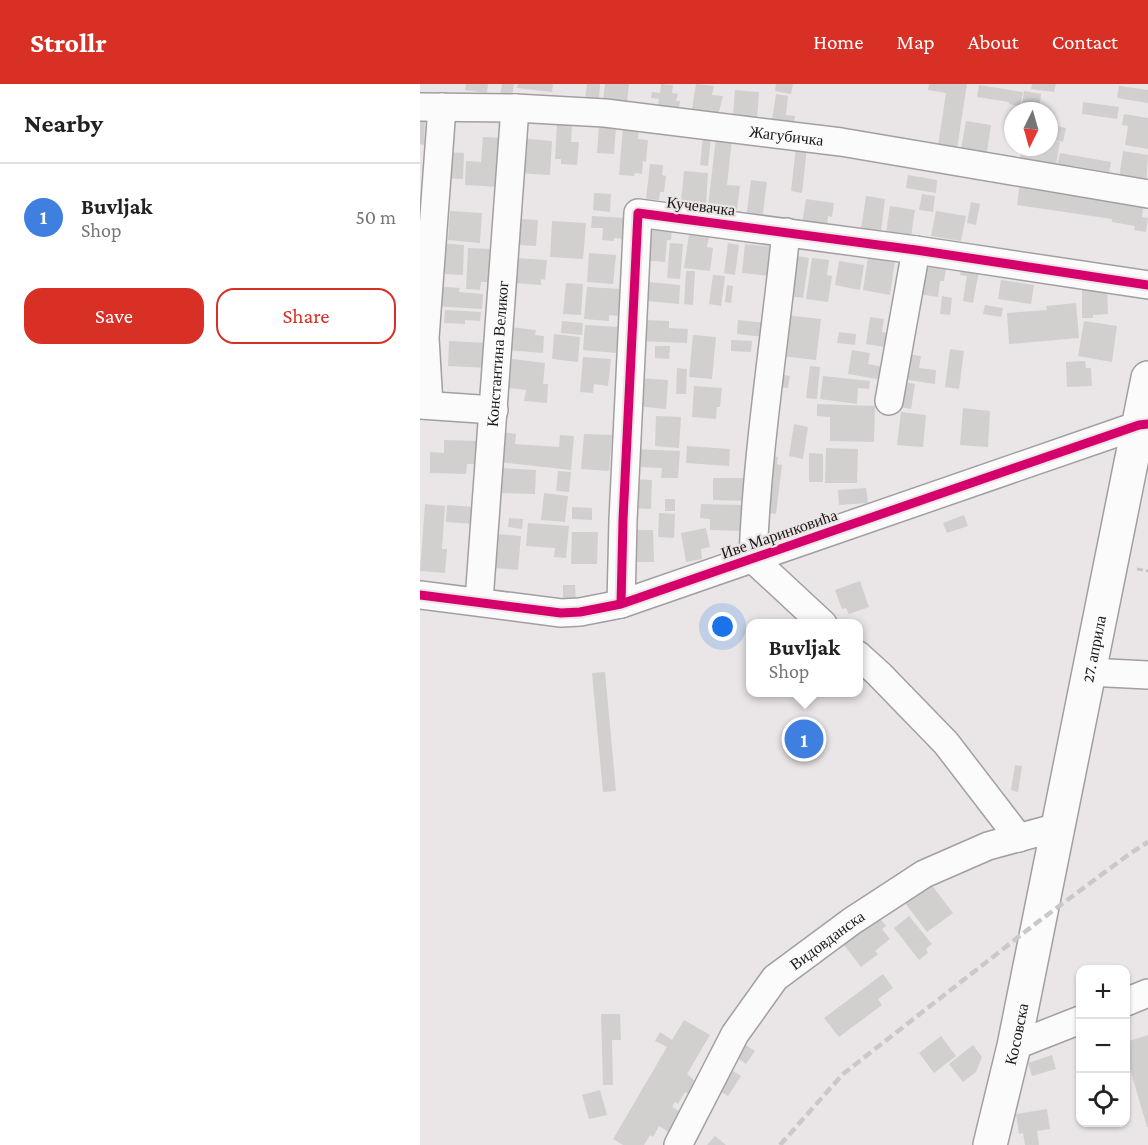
<!DOCTYPE html>
<meta charset="utf-8">
<style>
:root{--surface:#fff;--page:#f2f2f2;--text:#222;--muted:#767676;--line:#e0e0e0;--accent:#d93025}
body{margin:0;font-family:"Crimson Pro",serif;background:var(--page);color:var(--text)}
.controls{position:absolute;right:18px;bottom:18px;display:grid;overflow:hidden;border-radius:12px;box-shadow:0 2px 4px #0004}
.controls button{width:54px;height:54px;display:grid;place-items:center;padding:0;border:0;border-bottom:2px solid var(--line);background:var(--surface);color:var(--text);font:30px sans-serif}
.compass{position:absolute;left:584px;top:18px;width:54px;height:54px;border-radius:50%;background:var(--surface);box-shadow:0 2px 4px #0004;rotate:185deg}
.you{position:absolute;left:303px;top:543px;width:21px;height:21px;margin:-15px;border:4px solid #fff;border-radius:50%;background:#1a73e8;box-shadow:0 0 0 9px #1a73e833}
.badge{display:grid;place-items:center;width:39px;height:39px;border-radius:50%;background:var(--accent);color:#fff;font-size:20px;font-weight:700}
.pin{position:absolute;translate:-50% -50%;border:3px solid #fff;box-shadow:0 2px 6px #0006}
.popup{position:absolute;left:326px;top:535px;width:117px;height:78px;box-sizing:border-box;display:grid;place-content:center;border-radius:12px;background:var(--surface);filter:drop-shadow(0 2px 4px #0005);font-size:20px;white-space:nowrap;color:var(--muted)}
.popup b{font-size:22px;color:var(--text)}
.popup::after{content:'';position:absolute;left:50%;top:100%;margin-left:-12px;border:12px solid transparent;border-top-color:var(--surface)}
.list{margin:0;padding:0;list-style:none}
h2{display:flex;justify-content:space-between;align-items:center;height:78px;margin:0;padding:0 24px;font-size:26px}
h2 small{font-size:20px;font-weight:400;color:var(--muted)}
.list li{display:grid;grid-template-columns:39px 1fr auto;gap:18px;align-items:center;box-sizing:border-box;height:108px;padding:0 24px;border-top:2px solid var(--line)}
.list b{display:block;font-size:22px;white-space:nowrap}
.list p{margin:0;font-size:20px;white-space:nowrap;color:var(--muted)}
.list em{font-size:20px;font-style:normal;color:var(--muted)}
.actions{display:flex;gap:12px;padding:18px 24px}
.actions a{flex:1;padding:14px 0;border:2px solid var(--accent);border-radius:18px;text-align:center;font-size:21px;color:var(--accent)}
.actions .main{background:var(--accent);color:#fff}
.icon{flex:none;width:33px;height:33px;fill:none;stroke:currentColor;stroke-width:2;stroke-linecap:round;stroke-linejoin:round}
.map{position:relative;flex:none;width:728px;height:1061px;overflow:hidden}
header{display:flex;align-items:center;gap:36px;box-sizing:border-box;height:84px;padding:0 30px;background:var(--accent);color:#fff}
header strong{font-size:28px}
nav{display:flex;gap:33px;margin-inline-start:auto;font-size:21px}
main{display:flex}
aside{flex:1;background:var(--surface)}
.map>svg:first-child{display:block}
.building{fill:#d2cfcf}
.lines{fill:none;stroke-linecap:round;stroke-linejoin:round}
.minor-casing{stroke:#a29fa0;stroke-width:30}
.major-casing{stroke:#a29fa0;stroke-width:36}
.path{stroke:#c6c5c5;stroke-width:3;stroke-dasharray:6 3;stroke-linecap:butt}
.minor{stroke:#fcfbfb;stroke-width:27}
.major{stroke:#fcfbfb;stroke-width:33}
.rail{stroke:#cac8c8;stroke-width:4.5;stroke-dasharray:9 4.5;stroke-linecap:butt}
.cycleway-casing{stroke:#ebe5e6;stroke-width:13}
.cycleway{stroke:#d6006c;stroke-width:9}
.labels{text-anchor:middle;dominant-baseline:central;stroke-width:4.5;stroke-linejoin:round;paint-order:stroke}
.street-label{font-size:16px;fill:#181616;stroke:#ebe5e6}
</style>
<header>
<strong>Strollr</strong>
<nav><a>Home</a><a>Map</a><a>About</a><a>Contact</a></nav>
</header>
<main>
<aside>
<h2>Nearby<small></small></h2>
<ul class="list">
<li><span class="badge" style="background:#3f7fe0">1</span><div><b>Buvljak</b><p>Shop</p></div><em>50 m</em></li>
</ul>
<div class="actions"><a class="main">Save</a><a>Share</a></div>
</aside>
<div class="map">
<svg width="728" height="1061" viewBox="0 0 728 1061">
<rect width="100%" height="100%" fill="#eae6e7"/>
<path class="building" d="M46 0H68L67 9 45 6Z
M82 0H94L92 13 80 11Z
M98 0H133L132 8 97 4Z
M167 0H180L179 16 165 15Z
M185 0H209L207 19 183 16Z
M241 0 253 1 252 9 258 10 256 17H260L258 30 237 27 239 15 231 14 232 8 240 9Z
M276 0 294 2 292 11 303 12 297 35 271 31Z
M356 0H373L371 10 355 7Z
M509 0H547L536 71 517 68 526 9 508 6Z
M612 0H636L634 8 611 5Z
M559 1 603 8 600 22 589 20V18L557 13Z
M699 2 728 6V19L697 14Z
M315 6 339 8 337 35 313 32Z
M604 7 621 10 619 27H601Z
M356 10 368 12 366 31 375 32 373 46 351 42Z
M663 18 699 23 697 35 662 30Z
M704 30 728 34V65L705 61 708 42 702 41Z
M0 36 5 37 4 61 0 60Z
M546 37 571 41 566 74 540 70Z
M137 39 152 40 151 58H159L157 81 141 80V75H135Z
M629 40 646 44 643 58 629 55Z
M179 41 196 42 194 70 177 69Z
M203 43 219 45 218 55 228 56 226 78 223 77 222 90 215 89 214 92 199 91Z
M283 52 291 53 288 82 280 81Z
M63 53 82 54 78 103 45 101 46 77 61 78Z
M296 53 312 55 307 101 320 102 317 126 288 123Z
M100 54 132 57 130 91 98 89Z
M629 56 640 58 635 86 599 79 602 63H629Z
M376 63 387 64 382 109 371 107Z
M703 67 728 71 726 100 699 96Z
M24 68 44 69 43 95 23 94Z
M640 69 691 78 689 88 654 82 652 90 636 87Z
M230 80 243 81 242 91 246 92 244 108H240L239 116 226 115Z
M264 87 288 89 286 122 261 119Z
M488 91 517 96 516 109 486 104Z
M331 96 347 98 342 136 326 134Z
M600 98 724 116 722 133 728 134 726 148 714 146 715 142 692 138V135L597 121Z
M174 109 191 110 190 128 173 126Z
M502 110 515 112 513 128 499 126Z
M446 112 465 115 461 147 441 145Z
M386 115 414 119 412 133 408 132 407 142 382 139Z
M551 118 560 120 556 141 547 139Z
M470 122 495 126 491 153 466 149Z
M30 127 62 129 60 159 28 156Z
M516 127 546 132 541 157 511 152Z
M172 132 205 134 204 155 194 154V157L182 156 183 144H171Z
M99 135 118 136 116 162 98 161Z
M132 137 166 139 163 175 130 173Z
M222 141 252 144 251 156H247L245 178 220 176Z
M269 150 289 153 287 163 293 164 290 187 264 184Z
M19 159 44 161 43 191 24 190 25 177H18Z
M250 159 263 160 260 195 247 194Z
M308 159 319 161 315 191 304 189Z
M325 160 353 163 350 192 322 189Z
M48 164 73 165 72 198H61L60 206 46 205Z
M169 169 196 171 193 200 167 198Z
M370 171 389 174 383 214 364 211Z
M448 173 475 177 470 211 443 206Z
M96 174 127 176 125 196 121 195V201L95 199Z
M392 174 409 176 407 191 412 192 408 218 386 215Z
M503 174 527 178 524 197H520L518 213 498 210Z
M419 177 444 181 440 206 415 201Z
M542 178 560 181 553 219 543 217 547 192 540 191Z
M266 187H275L273 221 264 220Z
M293 191 305 192 301 222 289 220Z
M581 196 614 201 611 220 578 215Z
M229 198 260 201 259 220 227 217Z
M146 199 163 200 161 231 143 230Z
M307 201 313 202 311 219 305 218Z
M14 202 40 204 39 208 63 210 62 225 13 222Z
M687 202 688 230 673 231V234H662V203Z
M167 203 201 205 199 232 189 231V237L164 235Z
M522 212 532 214 530 231 520 230Z
M656 219 659 254 589 260 587 229 627 226 626 222Z
M565 221 583 224 581 233 563 230Z
M25 226 61 228 60 237 45 236V240L24 239Z
M365 231 401 235 396 276 361 272Z
M450 233 464 235 462 248 473 250 471 264 446 260Z
M225 236 249 237V244L268 245 267 259 218 257Z
M318 236 346 239 345 253 317 250Z
M142 237 163 239 162 251 141 249Z
M664 237 697 242 692 278 658 272Z
M165 241 198 243 196 269 163 266Z
M90 243 116 246 115 251 124 252 123 269 88 266Z
M419 248 436 250 435 261 417 259Z
M134 250 160 253 158 278 132 275Z
M273 251 296 253 292 295 269 293Z
M311 256 332 257 331 268 311 267Z
M29 257 70 259 69 284 28 282Z
M235 262H250L249 275 235 274Z
M530 265 544 267 539 305 525 303Z
M432 266 450 269 448 280 465 283 463 296 428 290Z
M486 270 501 272 499 284 516 286 515 300 482 295Z
M163 273 191 275 188 302 174 300 173 309 160 308Z
M92 275 125 279 123 300H128L127 319 104 317 106 306 89 304Z
M665 277 666 284H671L672 302 647 303 646 278Z
M390 282 400 283 397 315 386 314Z
M257 284 267 285 266 310H256Z
M358 290 370 292 368 304 357 303Z
M403 292 450 297 449 305 438 304 437 320 400 315Z
M218 294 248 296 246 325 216 322Z
M483 298 495 300 491 325 480 323Z
M274 302 302 304 300 323H297L296 335 272 333Z
M397 320 455 322 454 358 410 357V333L397 332Z
M543 324 570 327 568 363 540 361Z
M481 328 506 331 503 363 477 361Z
M236 332 261 333 259 364 235 362Z
M374 340 388 343 383 375 369 372Z
M81 348 96 350 95 360 139 363 140 351 154 352 151 386 78 378Z
M164 350 192 351 189 387 161 385Z
M24 356 57 357V373H54V380H47L46 390 10 389V368L24 369Z
M267 362 310 365 309 382 266 379Z
M406 364 438 365 437 399H405Z
M213 365 260 367 258 394H241L242 384 221 383V379H212Z
M389 369 403 370V398H389Z
M346 372 358 373 357 380 362 381 356 430 339 428Z
M80 384 116 386 115 410 79 409Z
M138 387 151 388 149 408 136 407Z
M293 394H327V417L293 416Z
M210 395 232 396 231 425 209 424Z
M446 404 448 419 419 421 418 406Z
M124 409 148 412 145 438 121 436Z
M245 415H255V427H245Z
M5 420 25 422 22 465H27L25 489 0 487Z
M281 420 323 421V447L290 446V435L280 434Z
M27 421 56 423 55 440 26 438Z
M152 423 172 424V436L152 435Z
M239 429 255 430 254 454 238 453Z
M544 431 548 442 527 449 523 439Z
M89 434 103 435 102 445 88 443Z
M108 439 149 442 146 474 134 473 135 464 106 462Z
M286 444 290 463 281 465 282 475 266 478 261 449Z
M211 446H233L234 478H212Z
M152 448H178L177 480H151Z
M76 450 101 452 98 486 74 484Z
M440 497 449 523 429 530 426 524 422 525 415 506Z
M143 501H155L156 518 143 519Z
M185 588 196 707 183 708 172 589Z
M595 681 602 682 598 708 591 706Z
M511 800 533 829 507 848 485 819Z
M489 832 512 860 506 865 508 869 499 876 474 844Z
M459 833 466 842 462 845 470 855 455 867 458 870 441 883 424 861Z
M463 890 473 904 458 915 462 921 419 953 404 934Z
M181 930H200L201 956H192L193 1001H183Z
M264 936 290 951 267 990 277 999 270 1011 265 1008 258 1020 255 1018 252 1023 259 1027 254 1036 258 1038 251 1050 239 1042 233 1053 230 1051 224 1061H203L193 1055 247 963 235 957 240 948 252 956Z
M728 951V1043H727L706 971V958Z
M521 952 536 972 514 989 499 969Z
M324 960 335 967 326 980 316 973Z
M553 961 562 973 556 988 543 998 529 980Z
M632 971 636 985 612 992 608 979Z
M308 984 321 992 308 1012 296 1005Z
M180 1006 187 1031 169 1035 162 1011Z
M627 1025 630 1045 617 1047 619 1061H605L603 1049 599 1050 596 1030Z
M295 1052 306 1061H287Z"/>
<g class="lines">
<defs>
<g id="minor">
<path id="s1" d="M0 23 95 24 185 29 421 58 728 110"/>
<path d="M366 148C355 257 337 365 333 475L403 540"/>
<path d="M469 317 496 166"/>
<path d="M0 321 74 326"/>
<path d="M9 321 5 254 22 23"/>
<path d="M0 511 141 529 160 528 201 520 719 341 728 340"/>
<path id="s2" d="M59 517 95 24"/>
<path d="M201 520 203 436 218 129 496 166 728 201"/>
<path d="M438 571 459 590 526 659 599 754"/>
<path d="M668 588 728 591"/>
<path d="M706 918 728 909"/>
<path d="M594 962 660 936"/>
<path id="s3" d="M258 1061 315 950 355 894 432 837 504 790 568 762 638 743"/>
</g>
<g id="major">
<path id="s4" d="M570 1061 594 962 728 294"/>
</g>
</defs>
<use href="#minor" class="minor-casing"/>
<use href="#major" class="major-casing"/>
<path class="path" d="M717 485 728 487"/>
<use href="#minor" class="minor"/>
<use href="#major" class="major"/>
<path class="rail" d="M360 1061 423 990 619 837 708 771 728 758"/>
<defs>
<path id="cycleway" d="M0 511 141 529 160 528 201 520 719 341 728 340
M201 520 203 436 218 129 496 166 728 201"/>
</defs>
<use href="#cycleway" class="cycleway-casing"/>
<use href="#cycleway" class="cycleway"/>
</g>
<g class="labels">
<g class="street-label">
<text stroke="none"><textPath href="#s1" startOffset="368">Жагубичка</textPath></text>
<text transform="translate(281 122) rotate(7)">Кучевачка</text>
<text stroke="none"><textPath href="#s2" startOffset="248">Константина Великог</textPath></text>
<text transform="translate(359 450) rotate(-19)">Иве Маринковића</text>
<text stroke="none"><textPath href="#s4" startOffset="507">27. априла</textPath></text>
<text stroke="none"><textPath href="#s3" startOffset="258">Видовданска</textPath></text>
<text stroke="none"><textPath href="#s4" startOffset="114">Косовска</textPath></text>
</g>
</g>
</svg>
<div class="controls">
<button>+</button>
<button>−</button>
<button><svg class="icon" aria-label="locate" viewBox="0 0 24 24"><circle cx="12" cy="12" r="6"/><path d="M12 2v4M12 18v4M2 12h4M18 12h4"/></svg></button>
</div>
<svg class="compass" viewBox="-18 -18 36 36"><path d="M0-13l5 13h-10z" fill="#e53935"/><path d="M0 13l5-13h-10z" fill="#767676"/></svg>
<div class="you"></div>
<div class="pin badge" style="left:384px;top:655px;background:#3f7fe0">1</div>
<div class="popup"><b>Buvljak</b>Shop</div>
</div>
</main>
